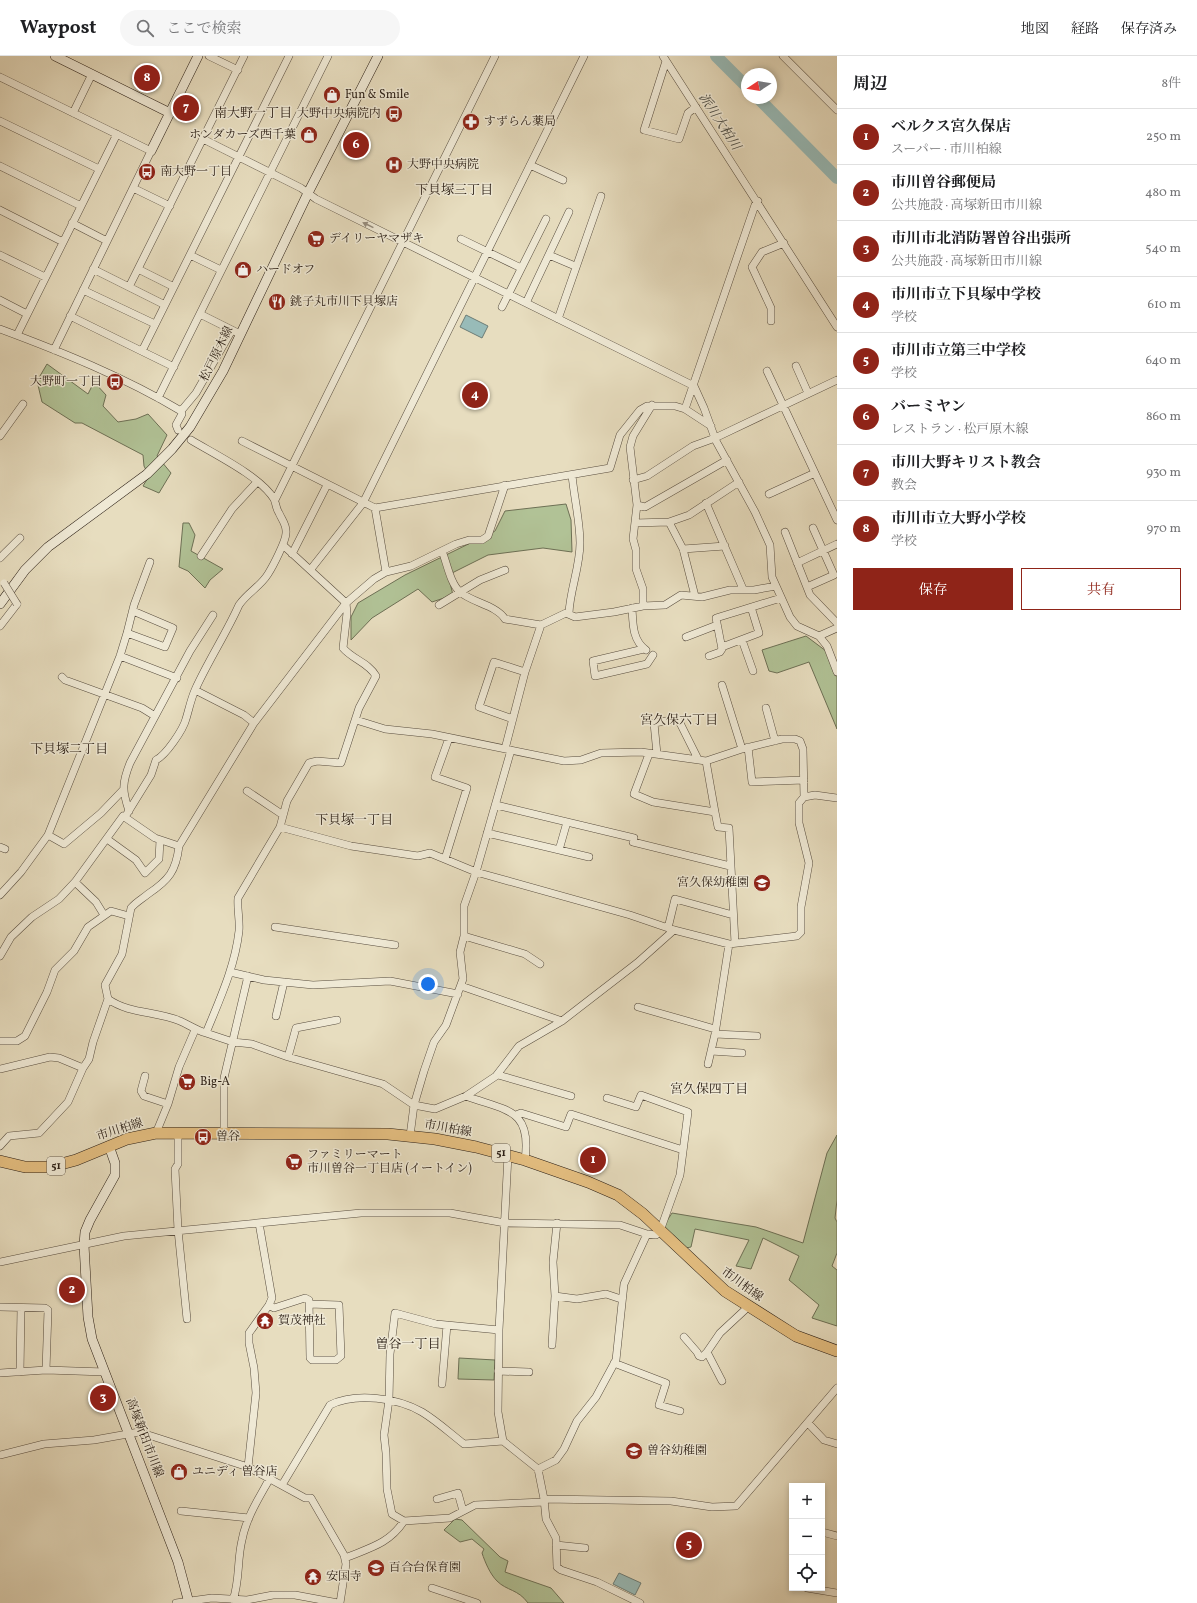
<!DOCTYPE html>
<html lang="ja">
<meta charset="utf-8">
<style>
:root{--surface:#fff;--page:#f6f6f6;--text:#202124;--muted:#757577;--line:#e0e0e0;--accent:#8f2418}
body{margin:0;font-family:Vollkorn,"Noto Serif JP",serif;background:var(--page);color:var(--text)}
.controls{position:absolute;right:12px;bottom:12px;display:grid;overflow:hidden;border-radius:0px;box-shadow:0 2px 6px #0003}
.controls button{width:36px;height:36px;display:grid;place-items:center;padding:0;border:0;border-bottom:1px solid var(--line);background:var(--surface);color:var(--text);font:20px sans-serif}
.compass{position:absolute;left:741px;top:12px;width:36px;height:36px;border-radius:50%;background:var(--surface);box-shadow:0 2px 6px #0003;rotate:258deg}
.you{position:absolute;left:428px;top:928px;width:14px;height:14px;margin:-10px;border:3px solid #fff;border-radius:50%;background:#1a73e8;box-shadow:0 0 0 6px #1a73e833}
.badge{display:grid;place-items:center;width:26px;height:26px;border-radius:50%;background:var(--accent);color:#fff;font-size:13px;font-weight:700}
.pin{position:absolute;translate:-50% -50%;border:2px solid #fff;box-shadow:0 1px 4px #0006}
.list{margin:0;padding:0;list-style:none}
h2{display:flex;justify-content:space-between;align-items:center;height:52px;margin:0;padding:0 16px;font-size:17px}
h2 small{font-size:13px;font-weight:400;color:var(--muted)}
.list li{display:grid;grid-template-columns:26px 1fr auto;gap:12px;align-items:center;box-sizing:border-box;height:56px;padding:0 16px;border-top:1px solid var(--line)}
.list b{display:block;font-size:15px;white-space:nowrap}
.list p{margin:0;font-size:13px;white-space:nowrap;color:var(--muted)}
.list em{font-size:13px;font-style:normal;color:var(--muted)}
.actions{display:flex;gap:8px;padding:12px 16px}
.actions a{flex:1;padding:9px 0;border:1px solid var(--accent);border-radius:0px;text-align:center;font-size:14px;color:var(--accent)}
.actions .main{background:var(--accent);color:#fff}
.icon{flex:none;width:22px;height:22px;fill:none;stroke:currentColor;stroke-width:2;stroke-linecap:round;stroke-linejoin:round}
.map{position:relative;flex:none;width:837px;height:1547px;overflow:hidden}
header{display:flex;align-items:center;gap:24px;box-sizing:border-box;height:56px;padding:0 20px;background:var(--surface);border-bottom:1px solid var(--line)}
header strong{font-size:19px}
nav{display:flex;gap:22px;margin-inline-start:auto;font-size:14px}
.search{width:280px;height:36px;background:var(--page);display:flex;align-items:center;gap:10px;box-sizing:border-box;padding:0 14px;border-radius:22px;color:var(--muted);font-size:15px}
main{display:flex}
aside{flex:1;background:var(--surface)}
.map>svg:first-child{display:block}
.green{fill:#b1c296;stroke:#6d7055}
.water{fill:#98bbb8;stroke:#6c7c76}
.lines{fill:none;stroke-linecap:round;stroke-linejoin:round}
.river{stroke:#98bbb8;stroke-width:12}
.street-casing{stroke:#584d3f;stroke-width:8}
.secondary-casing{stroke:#291d14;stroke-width:10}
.primary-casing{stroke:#291d14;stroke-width:12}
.street{stroke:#efe9d5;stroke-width:7}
.secondary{stroke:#efe9d5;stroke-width:9}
.primary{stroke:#e4be80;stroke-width:11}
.street-bridge-casing{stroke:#584d3f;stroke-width:8;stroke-linecap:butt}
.street-bridge{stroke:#efe9d5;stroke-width:7}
.oneway{fill:#968d7e}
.labels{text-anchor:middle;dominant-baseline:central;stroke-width:3;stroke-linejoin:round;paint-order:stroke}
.shield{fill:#efe9d5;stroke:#645a4e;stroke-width:1}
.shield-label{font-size:11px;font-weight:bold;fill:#291d14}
.poi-label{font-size:12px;fill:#291d14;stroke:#efe9d5;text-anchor:start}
.street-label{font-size:12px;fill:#291d14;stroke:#efe9d5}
.neighbourhood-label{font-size:13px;fill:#291d14;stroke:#efe9d5}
.water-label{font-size:13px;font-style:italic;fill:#4a4c45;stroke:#efe9d5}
</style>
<header>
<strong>Waypost</strong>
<div class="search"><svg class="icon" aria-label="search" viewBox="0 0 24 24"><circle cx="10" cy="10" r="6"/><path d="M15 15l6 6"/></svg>ここで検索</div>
<nav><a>地図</a><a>経路</a><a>保存済み</a></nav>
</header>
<main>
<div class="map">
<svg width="837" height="1547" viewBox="0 0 837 1547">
<rect width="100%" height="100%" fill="#e7ddbf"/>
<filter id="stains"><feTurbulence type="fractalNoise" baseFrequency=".005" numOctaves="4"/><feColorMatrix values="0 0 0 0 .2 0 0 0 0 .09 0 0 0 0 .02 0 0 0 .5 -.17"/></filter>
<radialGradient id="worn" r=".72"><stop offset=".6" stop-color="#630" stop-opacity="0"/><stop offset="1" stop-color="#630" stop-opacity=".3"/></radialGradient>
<path class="green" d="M47 308 88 338 94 326 106 339 103 350 118 366 136 363 148 358 167 379 157 400 171 417 159 437 143 430 149 420 144 410 143 399 82 367H75L42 346 37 325Z
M566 448 571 464 572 496 543 492 488 499 448 519 453 539 432 546 418 533 372 562 351 584V561L358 547 405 519 495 475 505 455Z
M183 467H189L195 479 191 495 223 513 210 524 205 532 188 515 179 511Z
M806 580 826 595 837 618V673L809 606 777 617 769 615 762 594Z
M837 1079V1144L835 1162 837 1166V1197L832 1210 837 1214V1270L812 1262 819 1249 789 1224 799 1200 763 1182 751 1213 736 1210 749 1184 695 1173 691 1191 686 1192 663 1171 672 1157 756 1171 803 1187 827 1097Z
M459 1302 495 1304 494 1324 458 1323Z
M455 1463 462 1464 500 1501 508 1505 505 1516 551 1532 564 1547H528C518 1533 507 1535 497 1525 490 1518 485 1506 482 1497L484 1493 472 1483 460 1486 444 1474Z"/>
<path class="water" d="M466 259 488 270 482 282 460 271Z
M619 1517 641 1527 635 1539 613 1528Z"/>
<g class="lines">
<path class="river" d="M716 0 747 31
M758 42 837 122"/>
<defs>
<path id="street" d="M209 0 238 14
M663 0 837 271
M783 0 837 54
M666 5 644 74 679 83 688 57 696 51
M0 21 151 95 54 294
M73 57 92 18
M0 65 99 113
M203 83 301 132 316 143 694 330 704 352 716 385 755 456 770 489 772 521 790 561 797 570 819 580 827 590 837 616
M530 109 563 124
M0 110 81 150
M133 132 170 150
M0 154 63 186
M72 167 107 185
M461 183 521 212
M0 199 45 221
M190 199 221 214
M549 199 575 210
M93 213 165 249
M138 213 174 231
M129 231 244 0
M83 234 155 268
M0 244 27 258
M526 247 569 156
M502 251 546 163
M200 258 240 278
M70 260 174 311
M558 263 601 140
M771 265V252L752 211 762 196 784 187
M0 273C62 296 124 321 181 355L182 358 176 369 178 374
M17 279 117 78
M142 295 289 0
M796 310 808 337
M767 315 837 464
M158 342 328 0
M685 353 755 149 758 145
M181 355 196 337 232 274
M0 380 23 348
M242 385 375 452 610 412 620 379 640 354 647 350H675L685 353 711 370
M633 424 647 420 693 390 715 382 837 324
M769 438 815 417
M275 444 495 0
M706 447 743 533
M637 449 645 451 727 404
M375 452 386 516
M669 466 683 493 695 540
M635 467 669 466 689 459 739 426
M785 476 810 539 837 567
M683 493 725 490
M442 495C447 507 450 527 460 536 473 547 496 549 505 563L541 569 566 557 575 561 614 556 643 550 665 549 681 539 702 541 730 534H754L776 530
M292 498 327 429
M201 500 232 453 257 426
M0 502 20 482
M797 507 837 488
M311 513 363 447 584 0
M807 531 834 519 813 472
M439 549 480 524 505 514
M643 550V533L636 513V494L633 483 637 449 630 391 633 380 652 349
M632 552C633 567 632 584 646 594
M569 557C570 534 580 511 580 487 580 465 574 441 572 419
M0 570 17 548
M127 577 165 591 173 572 133 555
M819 580 837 572
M686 581 717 569
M742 584 753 615
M722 591 759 577 751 551
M644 593 593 605 595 620 647 608 653 599
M120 600 177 622
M709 600 720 596 722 593 716 562 781 542
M62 621 65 624 142 652 155 660
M722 629 742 693
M195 634 244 659 254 667
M766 652 775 685
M513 663 479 651 494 606 525 616
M356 664 385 673 432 678 564 705 581 704 601 697 641 696 706 705 742 693 782 683H795L800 685 803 693 804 741
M748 691 752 726 804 724
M505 693 525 616 541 569
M649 698 634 738 653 746 715 756 706 705
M657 698 654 667 678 663 698 703
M247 735 283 759
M496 749 634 782 633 786 730 810
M129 755C122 734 122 727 130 707L190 595 213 559
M715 756 718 771 729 772 735 887
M125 761 151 719 156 704C166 699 183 674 186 663 189 653 191 643 195 634 208 605 226 578 239 549 248 536 260 531 268 518 273 510 286 485 286 477 287 469 282 464 279 457 276 453 276 447 274 443 260 420 214 398 191 384
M280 771 351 790 418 800 430 797 476 816 630 859 674 874 729 888 797 880 801 876V851L809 807 799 767V747L804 741 815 739 837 742
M487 777 589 801
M48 779 64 788 101 757 123 734
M107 783 136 804 145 817 159 803 160 784
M0 791 5 793
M559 794 567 766
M445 803 467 732 435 721 449 682
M75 826 96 846 104 859
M0 839 21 816 48 779 120 600 127 577 134 549 150 506
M275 871 395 889
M668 872 675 843 733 859
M464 880 525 898 540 908
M729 888 715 978 757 980
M0 900 11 881 32 861 59 843 75 826 123 760 155 782 179 790
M230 916 264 924 313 929 390 925 458 938
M461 930 562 965
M108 943C129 958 156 955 180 965 189 969 196 974 206 977 219 945 235 911 239 875 240 864 237 853 238 842L280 771 287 745 309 707 317 705 341 707 359 652 376 620C369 607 352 603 343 592L347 557 346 547 284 490
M638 951 715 973
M276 960 284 926
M206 977 233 986 252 988 288 1001 383 1028 414 1049 435 1053 466 1040 496 1020 519 990 562 965 637 907 674 874
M0 985H17L25 980 47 936 55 914 74 895 88 871 111 855 129 860
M711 995 742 997
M288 1001 296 972 337 964
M708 1008 715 978
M0 1013 50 1001 59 1002 83 1012
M498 1019 571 1040
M145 1020 141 1035 144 1040 168 1048
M466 1040C506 1055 532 1052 525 1104
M516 1059 521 1057 566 1071 571 1058 683 1094
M178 1076V1108L175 1113 178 1174 187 1263
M224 1076V1022L248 920
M156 1077 168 1048 179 1011 195 974
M410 1080 414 1049 424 1015 434 986 446 969 463 923 460 896 464 880V850L476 816 511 694
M0 1090 9 1080 39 1077 68 1046 83 1012 89 1003 93 986 108 943 105 929 122 898 131 852C136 846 142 843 148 838 169 824 176 815 179 790L254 667 346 547 374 523 386 516 411 510 456 488 469 484H482L488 480 505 429
M508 1099 499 1274 498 1356 503 1385 538 1413 544 1443 546 1463 556 1482 557 1511 561 1514 597 1526 640 1547
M557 1167 553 1206 555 1240 577 1243 606 1238 621 1243
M0 1206 124 1180 361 1157H450L505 1167 620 1169 647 1178
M269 1249 274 1252 305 1242 309 1244 310 1302 312 1304H336L341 1300 339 1249 309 1248
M0 1251 45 1252 48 1254 46 1314
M499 1274 436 1268 395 1257 390 1298 389 1344 384 1379 386 1397 387 1433 392 1458 404 1465 450 1462 475 1449 544 1446
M684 1281 697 1296 699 1300 702 1301 707 1296
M552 1289 555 1240
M614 1307 666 1327 659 1349 680 1355
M498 1315 529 1316
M20 1316 21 1252
M0 1317 46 1314 105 1316
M722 1325 707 1296 720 1277 748 1251
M442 1328 447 1269
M808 1367 824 1384 837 1388
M0 1399 44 1388 94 1384 139 1376 248 1411 305 1442H311L344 1499 346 1508 340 1547
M248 1411 256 1337 254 1312 249 1287V1277L269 1249 272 1242 259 1167
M538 1413 556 1404 564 1393 577 1365 596 1341 616 1304 624 1228 647 1178 656 1179 660 1175 680 1119 688 1056 641 1039 636 1051 607 1042
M282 1429 330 1349C356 1336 398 1342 422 1356 437 1365 451 1378 464 1388L503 1385
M437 1443 458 1437 463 1455
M544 1443 671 1445 712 1451 736 1450 837 1332
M181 1455 249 1462
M822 1476 837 1480
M556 1489 585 1492
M345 1502C369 1492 389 1488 404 1465
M432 1532 477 1547
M807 1532 837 1537
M233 1544C240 1524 237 1504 242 1484 246 1462 259 1442 270 1422
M176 1547 212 1542 247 1544 273 1539H295L338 1547"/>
<path id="secondary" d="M55 0 170 57
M151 95 198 0
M0 548 25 514 48 491 147 418 172 393 190 371 223 315 308 137 378 0
M109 1090 115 1107V1119L90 1164 85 1176 84 1189 88 1261 92 1283 178 1506 189 1547"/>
<path id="primary" d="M0 1105 25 1111H50L76 1104 127 1083 156 1077 388 1078 435 1083 476 1091 525 1104 588 1126 618 1139 643 1158 725 1235 796 1280 837 1295"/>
</defs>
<use href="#street" class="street-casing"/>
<use href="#secondary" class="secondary-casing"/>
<use href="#primary" class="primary-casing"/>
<use href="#street" class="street"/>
<use href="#secondary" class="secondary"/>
<use href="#primary" class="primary"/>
<defs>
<path id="street-bridge" d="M4 527 17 548"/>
</defs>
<use href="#street-bridge" class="street-bridge-casing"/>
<use href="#street-bridge" class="street-bridge"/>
</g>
<defs><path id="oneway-solid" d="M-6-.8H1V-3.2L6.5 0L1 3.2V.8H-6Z"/></defs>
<use class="oneway" href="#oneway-solid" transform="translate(368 169) rotate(-154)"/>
<defs>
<symbol id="shop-disc" viewBox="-11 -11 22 22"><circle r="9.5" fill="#8f2418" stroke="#efe9d5"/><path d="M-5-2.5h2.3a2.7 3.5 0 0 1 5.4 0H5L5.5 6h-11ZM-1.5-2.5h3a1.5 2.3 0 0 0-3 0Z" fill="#fff"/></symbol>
<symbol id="bus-disc" viewBox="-11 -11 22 22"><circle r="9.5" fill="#8f2418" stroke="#efe9d5"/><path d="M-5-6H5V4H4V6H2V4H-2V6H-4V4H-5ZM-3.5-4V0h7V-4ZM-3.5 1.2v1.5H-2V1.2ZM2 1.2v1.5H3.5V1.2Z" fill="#fff"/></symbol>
<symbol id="pharmacy-disc" viewBox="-11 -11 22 22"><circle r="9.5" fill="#8f2418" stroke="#efe9d5"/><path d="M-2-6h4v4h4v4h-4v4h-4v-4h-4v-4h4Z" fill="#fff"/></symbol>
<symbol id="hospital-disc" viewBox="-11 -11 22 22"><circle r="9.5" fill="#8f2418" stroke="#efe9d5"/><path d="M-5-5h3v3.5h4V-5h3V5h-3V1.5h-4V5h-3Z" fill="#fff"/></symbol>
<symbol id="supermarket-disc" viewBox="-11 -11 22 22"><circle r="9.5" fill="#8f2418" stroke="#efe9d5"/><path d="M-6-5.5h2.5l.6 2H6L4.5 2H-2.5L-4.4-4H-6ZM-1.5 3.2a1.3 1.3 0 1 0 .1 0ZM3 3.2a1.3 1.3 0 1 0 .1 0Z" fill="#fff"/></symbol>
<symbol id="restaurant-disc" viewBox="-11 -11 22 22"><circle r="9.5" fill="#8f2418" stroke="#efe9d5"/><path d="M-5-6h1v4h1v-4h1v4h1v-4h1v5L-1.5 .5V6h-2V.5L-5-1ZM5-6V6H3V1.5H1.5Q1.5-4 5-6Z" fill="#fff"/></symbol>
<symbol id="school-disc" viewBox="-11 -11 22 22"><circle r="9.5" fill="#8f2418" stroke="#efe9d5"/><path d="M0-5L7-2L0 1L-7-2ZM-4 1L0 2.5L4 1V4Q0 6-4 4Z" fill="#fff"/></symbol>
<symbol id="temple-disc" viewBox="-11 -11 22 22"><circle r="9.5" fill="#8f2418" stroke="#efe9d5"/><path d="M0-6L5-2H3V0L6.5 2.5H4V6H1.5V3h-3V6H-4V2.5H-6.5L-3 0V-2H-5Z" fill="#fff"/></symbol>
</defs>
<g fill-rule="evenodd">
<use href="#shop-disc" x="322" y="29" width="20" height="20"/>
<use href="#bus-disc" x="384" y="48" width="20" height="20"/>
<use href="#pharmacy-disc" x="461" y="56" width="20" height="20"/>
<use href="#shop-disc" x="299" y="69" width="20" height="20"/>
<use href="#hospital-disc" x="384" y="99" width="20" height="20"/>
<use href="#bus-disc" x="137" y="106" width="20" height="20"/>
<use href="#supermarket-disc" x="306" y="173" width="20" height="20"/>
<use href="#shop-disc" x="233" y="204" width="20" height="20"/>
<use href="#restaurant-disc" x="267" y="236" width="20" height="20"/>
<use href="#bus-disc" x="105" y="316" width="20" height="20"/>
<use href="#school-disc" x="752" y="817" width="20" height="20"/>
<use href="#supermarket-disc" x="177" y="1016" width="20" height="20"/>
<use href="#bus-disc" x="193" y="1071" width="20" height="20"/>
<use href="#supermarket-disc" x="284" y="1096" width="20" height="20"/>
<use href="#temple-disc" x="255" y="1255" width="20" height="20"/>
<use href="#school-disc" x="624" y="1385" width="20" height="20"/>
<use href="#shop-disc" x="169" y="1406" width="20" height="20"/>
<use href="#school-disc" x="366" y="1502" width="20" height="20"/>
<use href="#temple-disc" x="303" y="1511" width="20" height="20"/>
</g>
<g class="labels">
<g class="shield">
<rect x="492" y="1088" width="18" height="18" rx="3"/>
<rect x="47" y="1101" width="18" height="18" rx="3"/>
</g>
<g class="shield-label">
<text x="501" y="1097">51</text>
<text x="56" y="1110">51</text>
</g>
<g class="poi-label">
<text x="345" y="39">Fun &amp; Smile</text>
<text x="381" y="58" text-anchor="end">大野中央病院内</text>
<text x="484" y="66">すずらん薬局</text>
<text x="296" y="79" text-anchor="end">ホンダカーズ西千葉</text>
<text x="407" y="109">大野中央病院</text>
<text x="160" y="116">南大野一丁目</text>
<text x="329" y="183">デイリーヤマザキ</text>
<text x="256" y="214">ハードオフ</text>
<text x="290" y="246">銚子丸市川下貝塚店</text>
<text x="102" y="326" text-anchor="end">大野町一丁目</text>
<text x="749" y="827" text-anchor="end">宮久保幼稚園</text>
<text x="200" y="1026">Big-A</text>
<text x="216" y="1081">曽谷</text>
<text x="307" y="1099">ファミリーマート<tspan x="307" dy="14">市川曽谷一丁目店 (イートイン)</tspan></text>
<text x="278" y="1265">賀茂神社</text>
<text x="647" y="1395">曽谷幼稚園</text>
<text x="192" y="1416">ユニディ 曽谷店</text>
<text x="389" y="1512">百合台保育園</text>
<text x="326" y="1521">安国寺</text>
</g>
<g class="street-label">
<text transform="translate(217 298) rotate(-64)">松戸原木線</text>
<text transform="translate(448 1073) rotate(10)">市川柏線</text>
<text transform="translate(120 1074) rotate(-18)">市川柏線</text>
<text transform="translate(742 1229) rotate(36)">市川柏線</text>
<text transform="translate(144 1382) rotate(69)">高塚新田市川線</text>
</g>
<g class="neighbourhood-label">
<text x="253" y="58">南大野一丁目</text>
<text x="454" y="135">下貝塚三丁目</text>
<text x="679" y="665">宮久保六丁目</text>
<text x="69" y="694">下貝塚二丁目</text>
<text x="354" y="765">下貝塚一丁目</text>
<text x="709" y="1034">宮久保四丁目</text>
<text x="408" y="1289">曽谷一丁目</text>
</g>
<g class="water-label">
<text transform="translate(719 66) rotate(57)">派川大柏川</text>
</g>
</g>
<rect width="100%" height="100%" filter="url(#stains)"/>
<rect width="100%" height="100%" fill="url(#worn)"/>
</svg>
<div class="controls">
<button>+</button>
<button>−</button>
<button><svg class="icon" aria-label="locate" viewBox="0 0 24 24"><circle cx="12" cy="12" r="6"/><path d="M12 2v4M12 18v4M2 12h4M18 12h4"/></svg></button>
</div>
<svg class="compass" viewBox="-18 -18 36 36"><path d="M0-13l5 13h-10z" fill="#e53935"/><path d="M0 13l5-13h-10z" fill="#757577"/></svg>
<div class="you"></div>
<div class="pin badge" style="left:593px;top:1104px">1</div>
<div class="pin badge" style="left:72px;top:1234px">2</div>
<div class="pin badge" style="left:103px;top:1342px">3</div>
<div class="pin badge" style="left:475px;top:339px">4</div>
<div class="pin badge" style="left:689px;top:1489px">5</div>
<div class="pin badge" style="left:356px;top:89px">6</div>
<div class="pin badge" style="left:186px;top:52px">7</div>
<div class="pin badge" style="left:147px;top:22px">8</div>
</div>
<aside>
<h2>周辺<small>8件</small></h2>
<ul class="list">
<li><span class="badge">1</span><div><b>ベルクス宮久保店</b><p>スーパー · 市川柏線</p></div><em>250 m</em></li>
<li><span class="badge">2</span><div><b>市川曽谷郵便局</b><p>公共施設 · 高塚新田市川線</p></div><em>480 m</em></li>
<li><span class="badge">3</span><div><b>市川市北消防署曽谷出張所</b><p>公共施設 · 高塚新田市川線</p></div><em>540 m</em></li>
<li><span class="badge">4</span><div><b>市川市立下貝塚中学校</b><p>学校</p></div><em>610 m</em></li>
<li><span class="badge">5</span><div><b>市川市立第三中学校</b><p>学校</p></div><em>640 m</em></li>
<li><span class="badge">6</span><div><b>バーミヤン</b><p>レストラン · 松戸原木線</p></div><em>860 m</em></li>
<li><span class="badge">7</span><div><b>市川大野キリスト教会</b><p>教会</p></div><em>930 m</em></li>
<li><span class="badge">8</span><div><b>市川市立大野小学校</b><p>学校</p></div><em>970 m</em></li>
</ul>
<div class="actions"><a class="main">保存</a><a>共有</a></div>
</aside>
</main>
